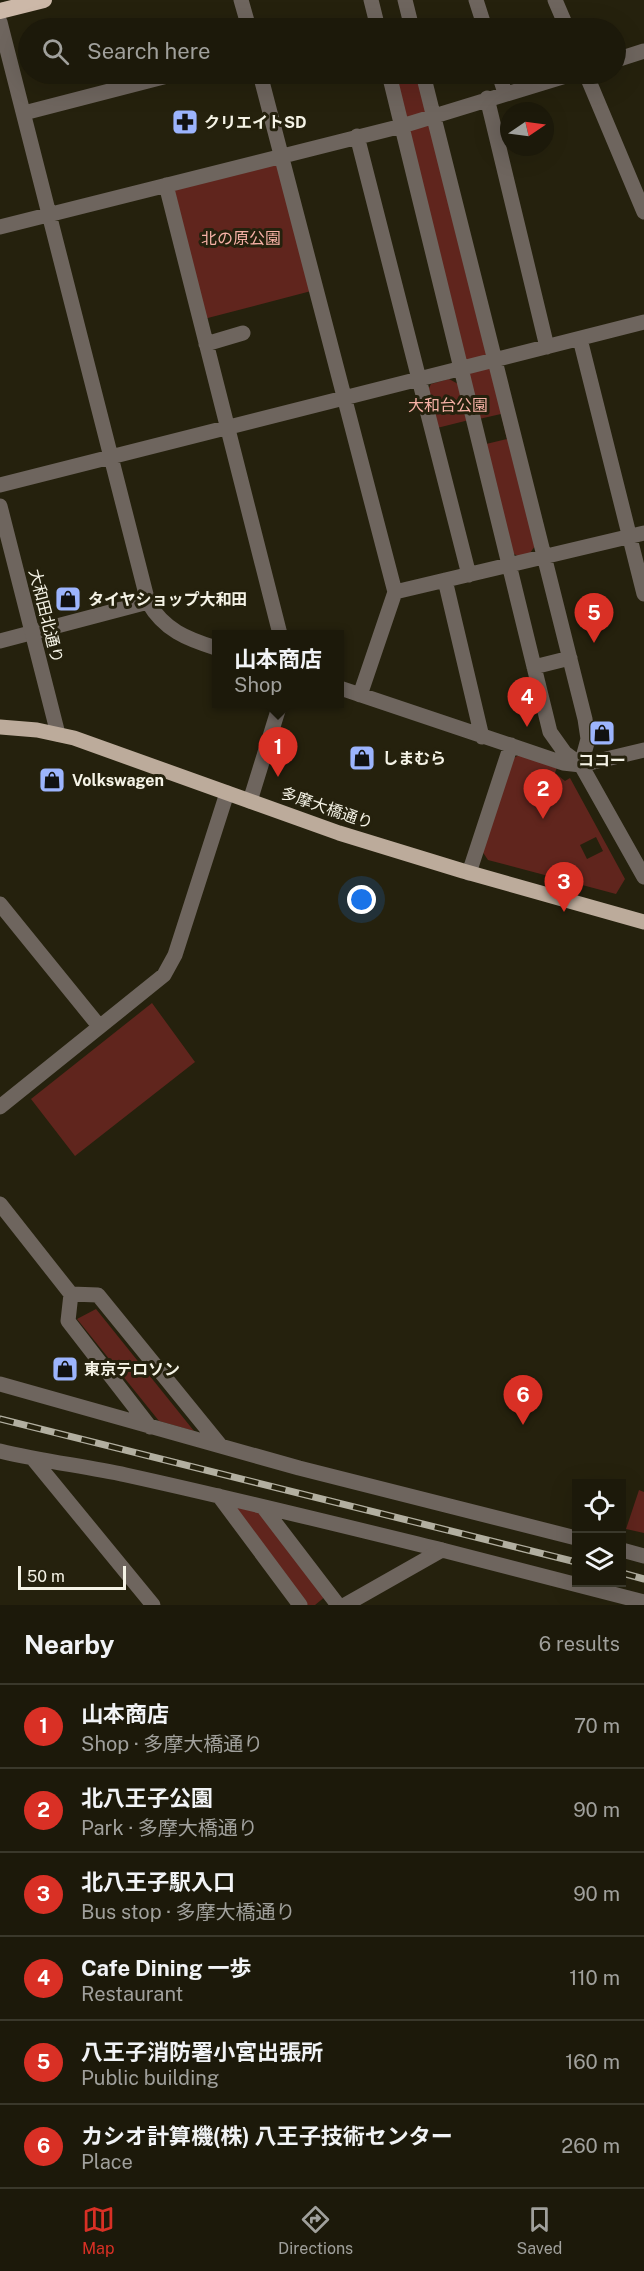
<!DOCTYPE html>
<meta charset="utf-8">
<style>
:root{--surface:#1c190a;--page:#292618;--text:#f1f3f6;--muted:#a0a09c;--line:#3a382b;--accent:#d93025}
body{margin:0;font-family:"Public Sans","Noto Sans JP",sans-serif;background:var(--page);color:var(--text)}
.controls{position:absolute;right:18px;bottom:18px;display:grid;overflow:hidden;border-radius:0px;box-shadow:0 6px 24px #0002}
.controls button{width:54px;height:54px;display:grid;place-items:center;padding:0;border:0;border-bottom:2px solid var(--line);background:var(--surface);color:var(--text);font:30px sans-serif}
.compass{position:absolute;left:500px;top:102px;width:54px;height:54px;border-radius:50%;background:var(--surface);box-shadow:0 6px 24px #0002;rotate:77deg}
.scale{position:absolute;left:18px;bottom:15px;width:108px;box-sizing:border-box;padding-left:6px;border:3px solid #f5f3e6;border-top:0;font-size:16px;line-height:21px;white-space:nowrap;color:#f5f3e6;-webkit-text-stroke:4px #25210d;paint-order:stroke}
.you{position:absolute;left:362px;top:900px;width:21px;height:21px;margin:-15px;border:4px solid #fff;border-radius:50%;background:#1a73e8;box-shadow:0 0 0 9px #1a73e833}
.badge{display:grid;place-items:center;width:39px;height:39px;border-radius:50%;background:var(--accent);color:#fff;font-size:20px;font-weight:700}
.pin{position:absolute;translate:-50% -50px;filter:drop-shadow(0 2px 3px #0008)}
.pin::after{content:'';position:absolute;top:32px;width:21px;height:18px;background:inherit;clip-path:polygon(0 0,100% 0,50% 100%)}
.popup{position:absolute;left:212px;top:630px;width:132px;height:78px;box-sizing:border-box;display:grid;place-content:center;border-radius:0px;background:var(--surface);filter:drop-shadow(0 2px 4px #0005);font-size:20px;white-space:nowrap;color:var(--muted)}
.popup b{font-size:22px;color:var(--text)}
.popup::after{content:'';position:absolute;left:50%;top:100%;margin-left:-12px;border:12px solid transparent;border-top-color:var(--surface)}
.list{margin:0;padding:0;list-style:none}
h2{display:flex;justify-content:space-between;align-items:center;height:78px;margin:0;padding:0 24px;font-size:26px}
h2 small{font-size:20px;font-weight:400;color:var(--muted)}
.list li{display:grid;grid-template-columns:39px 1fr auto;gap:18px;align-items:center;box-sizing:border-box;height:84px;padding:0 24px;border-top:2px solid var(--line)}
.list b{display:block;font-size:22px;white-space:nowrap}
.list p{margin:0;font-size:20px;white-space:nowrap;color:var(--muted)}
.list em{font-size:20px;font-style:normal;color:var(--muted)}
.icon{flex:none;width:33px;height:33px;fill:none;stroke:currentColor;stroke-width:2;stroke-linecap:round;stroke-linejoin:round}
.map{position:relative;flex:none;width:644px;height:1605px;overflow:hidden}
.search{position:absolute;background:var(--surface);box-shadow:0 6px 24px #0002;left:18px;right:18px;top:18px;height:66px;display:flex;align-items:center;gap:15px;box-sizing:border-box;padding:0 21px;border-radius:33px;color:var(--muted);font-size:22px}
.sheet{height:582px;background:var(--surface)}
nav{display:flex;justify-content:space-around;align-items:center;box-sizing:border-box;height:84px;border-top:2px solid var(--line);background:var(--surface);font-size:16px;color:var(--muted)}
nav a{display:grid;justify-items:center;gap:3px}
nav .on{color:var(--accent)}
.map>svg:first-child{display:block}
.green{fill:#60251d;fill-rule:evenodd}
.lines{fill:none;stroke-linecap:round;stroke-linejoin:round}
.minor{stroke:#6e655e;stroke-width:15}
.tertiary{stroke:#6e655e;stroke-width:15}
.primary{stroke:#bcab9b;stroke-width:15}
.trunk{stroke:#ccb8a8;stroke-width:16}
.rail-casing{stroke:#b2afa0;stroke-width:7}
.rail{stroke:#25210d;stroke-width:4.5;stroke-dasharray:14;stroke-linecap:butt}
.labels{text-anchor:middle;dominant-baseline:central;stroke-width:6;stroke-linejoin:round;paint-order:stroke}
.poi-label{font-size:16px;font-weight:bold;fill:#f5f3e6;stroke:#25210d;text-anchor:start}
.park-label{font-size:16px;fill:#f6b1a6;stroke:#25210d}
.street-label{font-size:16px;fill:#f5f3e6;stroke:#25210d}
</style>
<div class="map">
<svg width="644" height="1605" viewBox="0 0 644 1605">
<rect width="100%" height="100%" fill="#25210d"/>
<path class="green" d="M391 74H419L535 546 530 553 520 557 510 552ZM501 414 507 439 486 444 479 419Z
M281 155 315 290 200 320 166 185Z
M449 379 460 385 469 420 437 428 428 390 431 384Z
M519 755 557 767 555 773 565 781 570 778 625 879 616 894 488 860 482 851 512 759ZM596 837 603 851 587 859 580 845Z
M152 1003 195 1062 75 1156 31 1099Z
M96 1309 194 1431 159 1421 77 1319Z
M639 1490 644 1492V1533L626 1529Z
M230 1506 263 1513 326 1596 315 1605H305Z"/>
<g class="lines">
<path class="minor" d="M241 0 249 28
M371 0 378 28
M405 0 412 28
M476 0 485 28
M555 0 567 28
M0 22 148 602C164 630 187 639 216 648
M616 60 644 51
M260 74 395 592 360 695
M389 74 550 732 565 753 581 765
M423 74 585 719 588 739 581 765
M499 74 505 93
M586 74 644 212
M487 98 547 347
M24 113 175 74
M357 136 469 575
M166 185 280 634
M0 227 402 126 572 74
M580 339 644 594
M206 344 243 333
M0 485 644 322
M445 580 482 737
M395 592 644 533
M0 641 148 602
M534 667 570 658
M340 688 563 763 581 765 644 750
M250 801 280 704
M469 873 511 745
M0 904 99 1026
M0 1107 164 975 175 955 227 793
M0 1204 71 1294 68 1321 150 1427
M71 1294 98 1295 220 1445
M0 1384 299 1468 576 1538
M0 1451C41 1461 84 1466 126 1475 231 1498 336 1524 442 1550
M34 1460 153 1605
M219 1496 300 1605
M263 1507 338 1605
M622 1550 644 1556"/>
<path class="tertiary" d="M0 506 58 734
M581 765 644 877
M345 1605 442 1550 644 1602"/>
<path class="primary" d="M0 727 37 730 74 738 339 833 463 871 644 922"/>
<path class="trunk" d="M0 11 44 0"/>
<defs>
<path id="rail" d="M0 1419 576 1562
M622 1573 644 1579"/>
</defs>
<use href="#rail" class="rail-casing"/>
<use href="#rail" class="rail"/>
</g>
<defs>
<symbol id="pharmacy-square" viewBox="-11 -11 22 22"><rect x="-9" y="-9" width="18" height="18" rx="4" fill="#9cb4fd" stroke="#25210d"/><path d="M-2-6h4v4h4v4h-4v4h-4v-4h-4v-4h4Z" fill="#111"/></symbol>
<symbol id="shop-square" viewBox="-11 -11 22 22"><rect x="-9" y="-9" width="18" height="18" rx="4" fill="#9cb4fd" stroke="#25210d"/><path d="M-5-2.5h2.3a2.7 3.5 0 0 1 5.4 0H5L5.5 6h-11ZM-1.5-2.5h3a1.5 2.3 0 0 0-3 0Z" fill="#111"/></symbol>
</defs>
<g fill-rule="evenodd">
<use href="#pharmacy-square" x="170" y="107" width="30" height="30"/>
<use href="#shop-square" x="53" y="584" width="30" height="30"/>
<use href="#shop-square" x="587" y="718" width="30" height="30"/>
<use href="#shop-square" x="347" y="743" width="30" height="30"/>
<use href="#shop-square" x="37" y="765" width="30" height="30"/>
<use href="#shop-square" x="50" y="1354" width="30" height="30"/>
</g>
<g class="labels">
<g class="poi-label">
<text x="204" y="122">クリエイトSD</text>
<text x="88" y="599">タイヤショップ大和田</text>
<text x="382" y="758">しまむら</text>
<text x="602" y="760" text-anchor="middle">ココー</text>
<text x="72" y="780">Volkswagen</text>
<text x="84" y="1369">東京テロソン</text>
</g>
<g class="park-label">
<text x="241" y="238">北の原公園</text>
<text x="448" y="405">大和台公園</text>
</g>
<g class="street-label">
<text transform="translate(46 616) rotate(76)">大和田北通り</text>
<text transform="translate(327 808) rotate(19)">多摩大橋通り</text>
</g>
</g>
</svg>
<div class="controls">
<button><svg class="icon" aria-label="locate" viewBox="0 0 24 24"><circle cx="12" cy="12" r="6"/><path d="M12 2v4M12 18v4M2 12h4M18 12h4"/></svg></button>
<button><svg class="icon" aria-label="layers" viewBox="0 0 24 24"><path d="M12 4l9 5-9 5-9-5zM3 14l9 5 9-5"/></svg></button>
</div>
<svg class="compass" viewBox="-18 -18 36 36"><path d="M0-13l5 13h-10z" fill="#e53935"/><path d="M0 13l5-13h-10z" fill="#a0a09c"/></svg>
<div class="scale">50 m</div>
<div class="you"></div>
<div class="pin badge" style="left:278px;top:777px">1</div>
<div class="popup"><b>山本商店</b>Shop</div>
<div class="pin badge" style="left:543px;top:819px">2</div>
<div class="pin badge" style="left:564px;top:912px">3</div>
<div class="pin badge" style="left:527px;top:727px">4</div>
<div class="pin badge" style="left:594px;top:643px">5</div>
<div class="pin badge" style="left:523px;top:1425px">6</div>
<div class="search"><svg class="icon" aria-label="search" viewBox="0 0 24 24"><circle cx="10" cy="10" r="6"/><path d="M15 15l6 6"/></svg>Search here</div>
</div>
<section class="sheet">
<h2>Nearby<small>6 results</small></h2>
<ul class="list">
<li><span class="badge">1</span><div><b>山本商店</b><p>Shop · 多摩大橋通り</p></div><em>70 m</em></li>
<li><span class="badge">2</span><div><b>北八王子公園</b><p>Park · 多摩大橋通り</p></div><em>90 m</em></li>
<li><span class="badge">3</span><div><b>北八王子駅入口</b><p>Bus stop · 多摩大橋通り</p></div><em>90 m</em></li>
<li><span class="badge">4</span><div><b>Cafe Dining 一歩</b><p>Restaurant</p></div><em>110 m</em></li>
<li><span class="badge">5</span><div><b>八王子消防署小宮出張所</b><p>Public building</p></div><em>160 m</em></li>
<li><span class="badge">6</span><div><b>カシオ計算機(株) 八王子技術センター</b><p>Place</p></div><em>260 m</em></li>
</ul>
</section>
<nav>
<a class="on"><svg class="icon" aria-label="map" viewBox="0 0 24 24"><path d="M3 6l6-2 6 2 6-2v14l-6 2-6-2-6 2zM9 4v14M15 6v14"/></svg>Map</a>
<a><svg class="icon" aria-label="directions" viewBox="0 0 24 24"><path d="M12 3l9 9-9 9-9-9zM9 14v-3h6M13 9l2 2-2 2"/></svg>Directions</a>
<a><svg class="icon" aria-label="saved" viewBox="0 0 24 24"><path d="M7 4h10v16l-5-4-5 4z"/></svg>Saved</a>
</nav>
